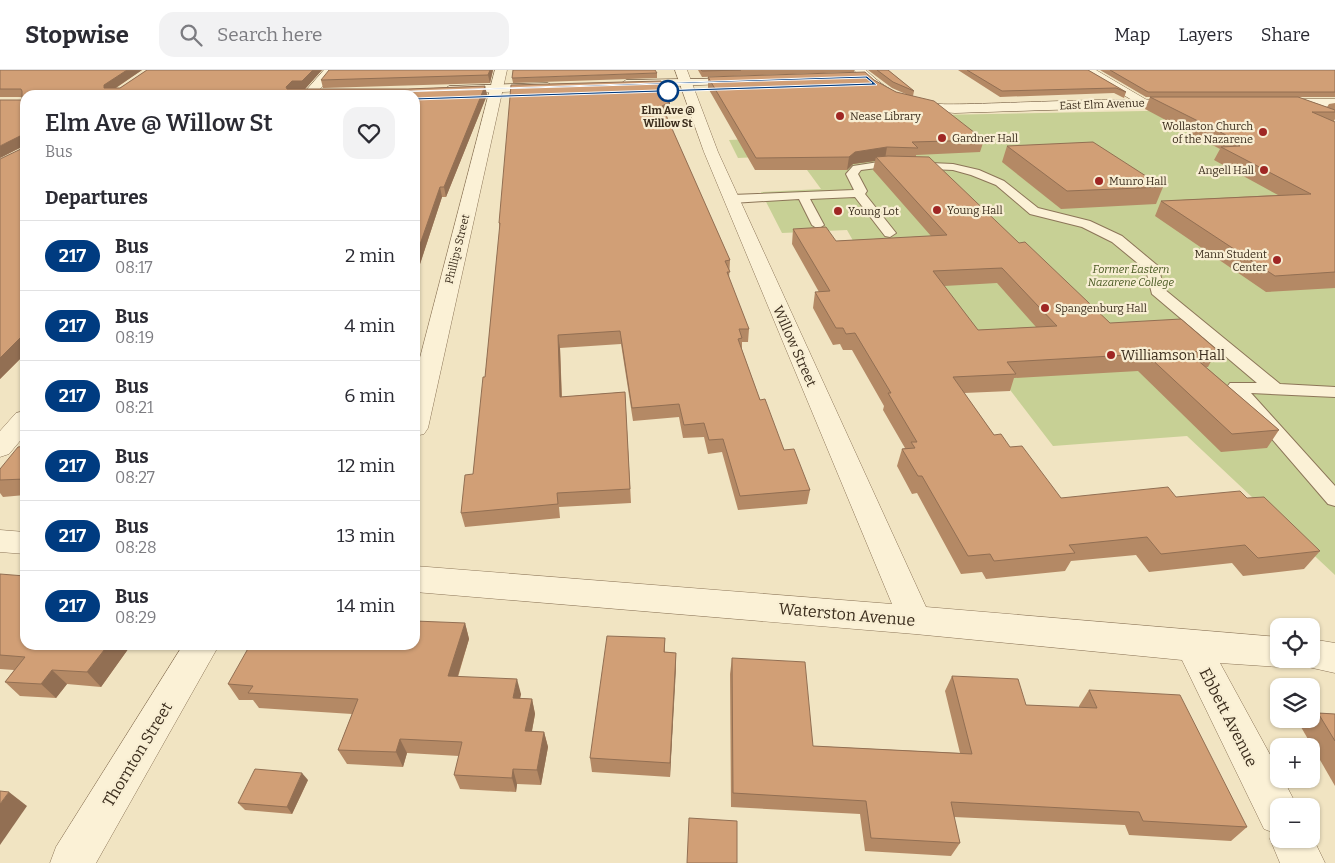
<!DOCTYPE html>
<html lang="en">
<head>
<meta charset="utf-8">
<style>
	body { margin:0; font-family:Bitter,serif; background:#f2f2f3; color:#2b2b33; height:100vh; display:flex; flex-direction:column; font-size:19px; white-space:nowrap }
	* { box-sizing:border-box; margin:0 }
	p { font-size:16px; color:#7c7c81 }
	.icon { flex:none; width:28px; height:28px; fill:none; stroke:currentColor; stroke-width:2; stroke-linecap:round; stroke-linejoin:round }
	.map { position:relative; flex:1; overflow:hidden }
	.panel { position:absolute; left:20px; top:20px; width:400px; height:560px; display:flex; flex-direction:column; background:#fff; border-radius:15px; box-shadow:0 1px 4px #0004 }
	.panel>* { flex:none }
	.badge { padding:0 10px; border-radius:16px; font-size:18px; line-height:32px }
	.controls { position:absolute; left:1270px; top:548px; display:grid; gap:10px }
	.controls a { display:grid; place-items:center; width:50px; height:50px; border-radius:10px; background:#fff; box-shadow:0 1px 4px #0004; font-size:25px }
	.map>.badge { position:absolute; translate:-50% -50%; box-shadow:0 0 0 2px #fff }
	h2 { padding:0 25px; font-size:19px; line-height:45px }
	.round { display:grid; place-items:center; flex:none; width:52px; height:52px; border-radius:15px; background:#f2f2f3 }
	.head { display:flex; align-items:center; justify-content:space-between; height:85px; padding:0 25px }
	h1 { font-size:24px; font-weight:600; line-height:38px }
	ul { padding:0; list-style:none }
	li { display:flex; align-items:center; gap:15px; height:70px; padding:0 25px; border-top:1px solid #e1e1e2 }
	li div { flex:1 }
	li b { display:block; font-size:19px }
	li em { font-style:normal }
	li .badge { min-width:55px; font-weight:700; text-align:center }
	header { display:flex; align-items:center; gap:30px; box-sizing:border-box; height:70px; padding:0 25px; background:#fff; border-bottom:1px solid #e1e1e2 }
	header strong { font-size:24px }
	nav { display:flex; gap:28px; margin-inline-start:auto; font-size:18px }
	.search { width:350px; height:45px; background:#f2f2f3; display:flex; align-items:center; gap:12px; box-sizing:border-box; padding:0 18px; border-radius:15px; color:#7c7c81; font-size:19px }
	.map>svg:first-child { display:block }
	.green { fill:#c7d095 }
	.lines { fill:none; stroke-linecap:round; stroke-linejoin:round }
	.lane-casing { stroke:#8c7558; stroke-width:2 }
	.street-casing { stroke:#8c7558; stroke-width:1 }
	.secondary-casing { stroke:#6e563b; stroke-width:1 }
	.lane { fill:#fbf1d6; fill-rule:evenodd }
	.street { fill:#fbf1d6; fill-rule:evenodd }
	.secondary { fill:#fbf1d6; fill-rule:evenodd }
	.wall { fill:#b48965; fill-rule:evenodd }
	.shaded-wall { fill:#926f53 }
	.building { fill:#d19f76; stroke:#926f53; fill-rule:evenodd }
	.line { fill:#003b80; stroke:#fff }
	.stop-dot { fill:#fff; stroke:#003b80; stroke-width:2.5 }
	.poi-dot { fill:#9f2724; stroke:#f8eed3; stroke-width:2 }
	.labels { text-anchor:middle; stroke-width:4.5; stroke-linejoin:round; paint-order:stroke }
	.far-street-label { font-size:11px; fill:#3b2d1d; stroke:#f8eed3 }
	.far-stop-label { font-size:11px; font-weight:bold; fill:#3b2d1d; stroke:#f8eed3 }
	.far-poi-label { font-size:11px; fill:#3b2d1d; stroke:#f8eed3; text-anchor:start }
	.far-park-label { font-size:11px; font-style:italic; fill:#495922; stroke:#f8eed3 }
	.street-label { font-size:14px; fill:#3b2d1d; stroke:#f8eed3 }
	.poi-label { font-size:14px; fill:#3b2d1d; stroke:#f8eed3; text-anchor:start }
	.near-street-label { font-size:16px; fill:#3b2d1d; stroke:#f8eed3 }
</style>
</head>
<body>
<header>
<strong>Stopwise</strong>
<div class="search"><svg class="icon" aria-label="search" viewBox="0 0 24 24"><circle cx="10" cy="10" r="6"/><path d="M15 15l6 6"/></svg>Search here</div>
<nav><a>Map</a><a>Layers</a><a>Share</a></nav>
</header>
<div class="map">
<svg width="1335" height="793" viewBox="0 0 1335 793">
	<rect width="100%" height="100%" fill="#f1e4c2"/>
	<!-- green -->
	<polygon class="green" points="1297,38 1335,52 1335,505 1187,366 1053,376 899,175 856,176 847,160 782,163 761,122 821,119 796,85 738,88 729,70 818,66 936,45"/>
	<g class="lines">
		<!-- lane casing -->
		<g class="lane-casing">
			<polygon id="lane" points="885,91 953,94 979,100 1004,111 1038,138 1090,151 1122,166 1158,196 1164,219 1280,314 1335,317 1335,327 1251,323 1335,416 1335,436 1328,434 1227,317 1230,313 1257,313 1152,224 1146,200 1112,172 1082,157 1030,144 996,115 971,105 953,100 885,97 861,100 858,104 867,121 865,124 896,163 890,167 885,166 855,127 810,129 824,155 818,159 812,155 799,129 732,133 726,129 732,125 854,120 846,104 853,96"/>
		</g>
		<!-- street casing -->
		<g class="street-casing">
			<g id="street">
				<polygon points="324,0 336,0 315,25 302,25"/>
				<polygon points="495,0 507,0 428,358 424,364 415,366 415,307"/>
				<polygon points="675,0 687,0 718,82 926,537 1279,567 1279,589 1293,589 1291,593 1279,597 1220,593 1279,701 1279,709 1283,709 1297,736 1279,736 1279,769 1311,769 1311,764 1325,793 1280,793 1270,769 1272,762 1264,759 1182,590 915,564 415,522 415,496 892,534 704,82"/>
				<polygon points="1082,0 1096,0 1152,33 1146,37 1142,36"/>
				<polygon points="25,341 25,365 9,384 0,387 0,361 16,343"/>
				<polygon points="0,460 25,462 25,484 0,482"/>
				<polygon points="1311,569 1335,573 1335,603 1299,595 1296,589 1311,589"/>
				<polygon points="183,575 219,575 96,793 50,793 56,777"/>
			</g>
		</g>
		<!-- secondary casing -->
		<g class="secondary-casing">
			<g id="secondary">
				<path d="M 854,0 L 866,0 C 888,22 909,31 940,34 C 972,36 1181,23 1190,34 L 1184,38 L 1146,37 L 955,43 C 916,40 880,33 854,0 Z"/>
				<polygon points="746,8 752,11 750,13 626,18 620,14 626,10"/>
				<polygon points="548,13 554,17 552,20 449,24 443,20 449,16"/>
				<polygon points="1279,29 1335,29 1335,37 1275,36 1273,33"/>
			</g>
		</g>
		<!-- lane -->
		<use href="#lane" class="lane"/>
		<!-- street -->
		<use href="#street" class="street"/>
		<!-- secondary -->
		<use href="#secondary" class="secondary"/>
	</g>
	<!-- wall -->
	<g class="wall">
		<polygon points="0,0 142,0 116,18 120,18 147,0 322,0 305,19 408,19 485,16 487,25 446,127 442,127 420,194 415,194 415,25 25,25 25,284 0,309 20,78 0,88 22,30 22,27 0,27"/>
		<polygon points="493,0 490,13 323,18 321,10"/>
		<polygon points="698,0 854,0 854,2 702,7"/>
		<path d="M 868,0 L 888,0 L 914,21 L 913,26 L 984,70 L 980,82 L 916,85 L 916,87 L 1019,173 L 1110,253 L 1217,280 L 1208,297 L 1206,297 L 1279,360 L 1267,378 L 1221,382 L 1138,301 L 1014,308 L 1010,321 L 964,323 L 994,365 L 1010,377 L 1061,428 L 1176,427 L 1247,428 L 1320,481 L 1304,499 L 1243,506 L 1232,493 L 1149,502 L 1136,485 L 1071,491 L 1065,501 L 986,509 L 982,502 L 961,504 L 917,423 L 912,424 L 897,396 L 902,379 L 905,378 L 883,340 L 884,336 L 852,280 L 843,280 L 840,274 L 833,275 L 813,238 L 815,222 L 819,222 L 792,174 L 793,159 L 836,171 L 931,166 L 873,100 L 875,91 L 853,94 L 847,100 L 755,100 L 708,18 L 708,7 L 874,10 L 896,22 L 908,25 L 892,18 ZM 997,213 L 1036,257 L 978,260 L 944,216 Z"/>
		<polygon points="958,0 1088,0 1126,22 1124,28 1114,23 1000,27"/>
		<polygon points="1100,0 1335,0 1335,27 1298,27 1327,37 1329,34 1335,33 1335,49 1334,51 1335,52 1335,218 1266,222 1155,146 1161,131 1278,125 1214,90 1220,79 1145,39 1150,27 1146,27"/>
		<polygon points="657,3 657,8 513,13 512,8"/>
		<polygon points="670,32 670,41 665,44 730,190 729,209 749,259 748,272 742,272 742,280 760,330 784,380 810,420 807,434 738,440 722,382 708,384 704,367 683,368 679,347 633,351 621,274 560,278 562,327 625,322 631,433 559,437 560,448 465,457 461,443 473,404 485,307 500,160 499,153"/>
		<polygon points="1007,76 1163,117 1156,134 1061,139 1002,92"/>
		<polygon points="25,376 25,425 3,427 0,423 0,399"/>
		<polygon points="0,504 131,575 101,617 67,614 56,628 20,626 5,612 14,600 0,599"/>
		<polygon points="465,553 469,569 458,607 521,624 520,628 532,629 535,644 532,661 544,662 548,677 541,715 517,714 516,722 460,719 454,705 459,686 407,683 403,697 347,694 338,680 352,644 259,638 253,630 239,630 228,614 415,575"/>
		<polygon points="665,568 665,582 676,583 670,707 592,702 590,688"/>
		<polygon points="732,588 813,676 960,683 945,621 952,606 1026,635 1079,638 1079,636 1089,620 1247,757 1231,771 1129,765 1125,755 954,747 960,773 951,786 865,781 860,744 731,737 730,604"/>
		<polygon points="1318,643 1335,644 1335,716 1301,657"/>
		<polygon points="308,710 292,744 245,740 238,733"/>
	</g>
	<!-- shaded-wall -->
	<g class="shaded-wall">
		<polygon points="127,0 142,0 108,23 104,18 104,15"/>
		<polygon points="313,0 322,0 305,19 288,25 286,17 292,11"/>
		<polygon points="490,0 493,0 490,13 488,5"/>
		<polygon points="485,16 487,25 446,127 444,117"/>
		<polygon points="670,32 670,41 662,45 662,36"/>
		<polygon points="20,66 25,75 0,88 0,76"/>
		<polygon points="887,77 885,89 876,87 875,91 853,94 847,100 849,87 855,82"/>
		<polygon points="440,117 442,127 420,194 417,183"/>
		<polygon points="25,263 25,284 0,309 0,288"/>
		<polygon points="558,265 560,278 562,341 560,327"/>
		<polygon points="465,553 469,569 453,621 448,606"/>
		<polygon points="108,575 131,575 101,617 87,602"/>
		<polygon points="676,583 676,598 670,707 670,693"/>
		<polygon points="52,600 67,614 56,628 41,614"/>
		<polygon points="517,609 521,624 517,643 513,628"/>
		<polygon points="532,629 535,644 529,676 525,661"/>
		<polygon points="544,662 548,677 541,715 537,700"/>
		<polygon points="400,669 407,683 403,697 396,682"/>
		<polygon points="513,699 517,714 516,722 512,708"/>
		<polygon points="302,703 308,710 292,744 287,737"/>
		<polygon points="9,722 27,736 0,775 0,734"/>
	</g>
	<!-- building -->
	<g class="building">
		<polygon points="0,0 127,0 104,15 104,18 120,18 147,0 313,0 302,11 292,11 286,17 287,19 408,19 485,16 444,117 440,117 417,183 415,183 415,25 25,25 25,263 0,288 0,89 21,79 20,66 0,76 0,30 22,30 22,21 21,19 0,19"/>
		<polygon points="329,0 490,0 488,5 321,10"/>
		<polygon points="513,0 655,0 657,3 512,8"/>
		<polygon points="701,0 741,0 702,1"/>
		<polygon points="877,0 888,0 914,21 893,12"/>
		<polygon points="967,0 1088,0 1126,22 1116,18 1002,21"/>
		<polygon points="1110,0 1335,0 1335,22 1148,22"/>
		<polygon points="865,2 874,10 896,22 934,31 984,70 912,72 918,78 887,77 855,82 849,87 756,88 708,7"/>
		<polygon points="661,11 670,32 662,36 730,190 725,191 730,202 727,202 749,259 739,259 742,268 738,269 760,330 765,329 784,380 794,379 810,420 740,426 723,369 709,370 704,353 684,355 679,334 632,338 620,261 558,265 560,327 625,322 630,419 557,423 558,434 461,443 465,405 473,404 483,307 485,307 500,153 499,153 511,15"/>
		<polygon points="1150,27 1298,27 1335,40 1335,42 1312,42 1335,52 1335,202 1275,206 1161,131 1311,124 1221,77 1240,76 1236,74 1244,74"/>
		<polygon points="1093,72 1163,117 1067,121 1007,76"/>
		<path d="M 888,86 L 929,87 L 1019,173 L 1025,172 L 1110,253 L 1181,249 L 1217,280 L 1188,282 L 1279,360 L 1232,364 L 1146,284 L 1007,292 L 1016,304 L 953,307 L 994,365 L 1001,364 L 1010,377 L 1022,376 L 1061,428 L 1168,417 L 1176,427 L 1240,421 L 1247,428 L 1264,427 L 1320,481 L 1258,488 L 1245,475 L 1161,484 L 1147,467 L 1069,475 L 1075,483 L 994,491 L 990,484 L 968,486 L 922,406 L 918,406 L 902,379 L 915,378 L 911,372 L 917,372 L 888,323 L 891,323 L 855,263 L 846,264 L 843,258 L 836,258 L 815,222 L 830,221 L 793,159 L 826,157 L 836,171 L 947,165 L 876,87 ZM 1002,198 L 1057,256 L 978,260 L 933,201 Z"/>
		<polygon points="25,376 25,409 0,410 0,399 18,377"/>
		<polygon points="0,504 25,506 25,575 108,575 87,602 52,600 41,614 5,612 25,587 0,585"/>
		<polygon points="415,551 465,553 448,606 517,609 513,628 532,629 525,661 544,662 537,700 513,699 512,708 454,705 462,672 400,669 396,682 338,680 358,629 248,623 253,616 228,614 250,575 415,575"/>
		<polygon points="607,566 665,568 664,582 676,583 670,693 590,688"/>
		<polygon points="732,588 805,592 813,676 972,684 952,606 1018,609 1026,635 1097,638 1089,620 1180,625 1247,757 1143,751 1139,742 951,732 960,773 871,768 866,731 733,723"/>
		<polygon points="1318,643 1335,644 1335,671"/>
		<polygon points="255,699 302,703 287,737 238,733"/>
		<polygon points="0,721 9,722 0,734"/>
		<polygon points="689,748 737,751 737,793 687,793"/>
	</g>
	<!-- line -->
	<polygon class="line" points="867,6 877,15 415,30 413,28 872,13 866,8 293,25"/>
	<!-- markers -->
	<circle class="stop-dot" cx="668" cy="21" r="10"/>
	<g class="poi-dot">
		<circle cx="840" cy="46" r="5"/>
		<circle cx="1263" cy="62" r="5"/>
		<circle cx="942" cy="68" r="5"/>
		<circle cx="1264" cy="100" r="5"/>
		<circle cx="1099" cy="111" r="5"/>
		<circle cx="937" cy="140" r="5"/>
		<circle cx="838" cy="141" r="5"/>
		<circle cx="1277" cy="190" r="5"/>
		<circle cx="1045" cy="238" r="5"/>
		<circle cx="1111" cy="285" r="5"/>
	</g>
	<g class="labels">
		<!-- far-street labels -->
		<g class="far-street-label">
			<text transform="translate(1102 34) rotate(-2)" y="4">East Elm Avenue</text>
			<text transform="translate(457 179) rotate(-76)" y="4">Phillips Street</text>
		</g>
		<!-- far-stop labels -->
		<g class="far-stop-label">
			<text x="668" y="44">Elm Ave @<tspan x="668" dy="13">Willow St</tspan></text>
		</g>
		<!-- far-poi labels -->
		<g class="far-poi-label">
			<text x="850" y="50">Nease Library</text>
			<text x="1253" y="60" text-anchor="end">Wollaston Church<tspan x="1253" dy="13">of the Nazarene</tspan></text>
			<text x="952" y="72">Gardner Hall</text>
			<text x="1254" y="104" text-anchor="end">Angell Hall</text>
			<text x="1109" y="115">Munro Hall</text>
			<text x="947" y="144">Young Hall</text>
			<text x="848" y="145">Young Lot</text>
			<text x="1267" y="188" text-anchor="end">Mann Student<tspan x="1267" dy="13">Center</tspan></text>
			<text x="1055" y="242">Spangenburg Hall</text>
		</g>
		<!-- far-park labels -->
		<g class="far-park-label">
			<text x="1131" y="203">Former Eastern<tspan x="1131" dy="13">Nazarene College</tspan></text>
		</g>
		<!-- street labels -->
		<g class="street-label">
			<text transform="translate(795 276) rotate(66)" y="5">Willow Street</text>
		</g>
		<!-- poi labels -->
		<g class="poi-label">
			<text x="1121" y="290">Williamson Hall</text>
		</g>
		<!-- near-street labels -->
		<g class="near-street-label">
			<text transform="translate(847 544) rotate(5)" y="6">Waterston Avenue</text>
			<text transform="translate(1229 647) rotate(63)" y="6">Ebbett Avenue</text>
			<text transform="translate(137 684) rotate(-59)" y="6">Thornton Street</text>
		</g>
	</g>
</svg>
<div class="controls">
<a><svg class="icon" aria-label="locate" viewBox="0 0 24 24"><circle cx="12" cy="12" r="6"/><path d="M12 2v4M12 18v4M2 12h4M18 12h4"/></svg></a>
<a><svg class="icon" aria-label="layers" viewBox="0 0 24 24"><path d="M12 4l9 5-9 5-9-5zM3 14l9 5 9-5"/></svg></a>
<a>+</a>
<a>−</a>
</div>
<section class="panel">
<div class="head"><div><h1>Elm Ave @ Willow St</h1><p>Bus</p></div><a class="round"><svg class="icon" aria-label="heart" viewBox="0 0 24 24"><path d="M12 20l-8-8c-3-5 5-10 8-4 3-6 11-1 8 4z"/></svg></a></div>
<h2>Departures</h2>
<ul>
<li><span class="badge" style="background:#003b80;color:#fff">217</span><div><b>Bus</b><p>08:17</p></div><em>2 min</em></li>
<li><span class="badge" style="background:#003b80;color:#fff">217</span><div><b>Bus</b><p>08:19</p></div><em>4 min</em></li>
<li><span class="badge" style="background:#003b80;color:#fff">217</span><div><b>Bus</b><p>08:21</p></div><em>6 min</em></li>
<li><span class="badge" style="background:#003b80;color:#fff">217</span><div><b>Bus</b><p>08:27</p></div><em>12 min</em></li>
<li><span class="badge" style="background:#003b80;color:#fff">217</span><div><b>Bus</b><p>08:28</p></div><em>13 min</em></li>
<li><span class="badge" style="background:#003b80;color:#fff">217</span><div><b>Bus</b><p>08:29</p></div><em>14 min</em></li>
</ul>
</section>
</div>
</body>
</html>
